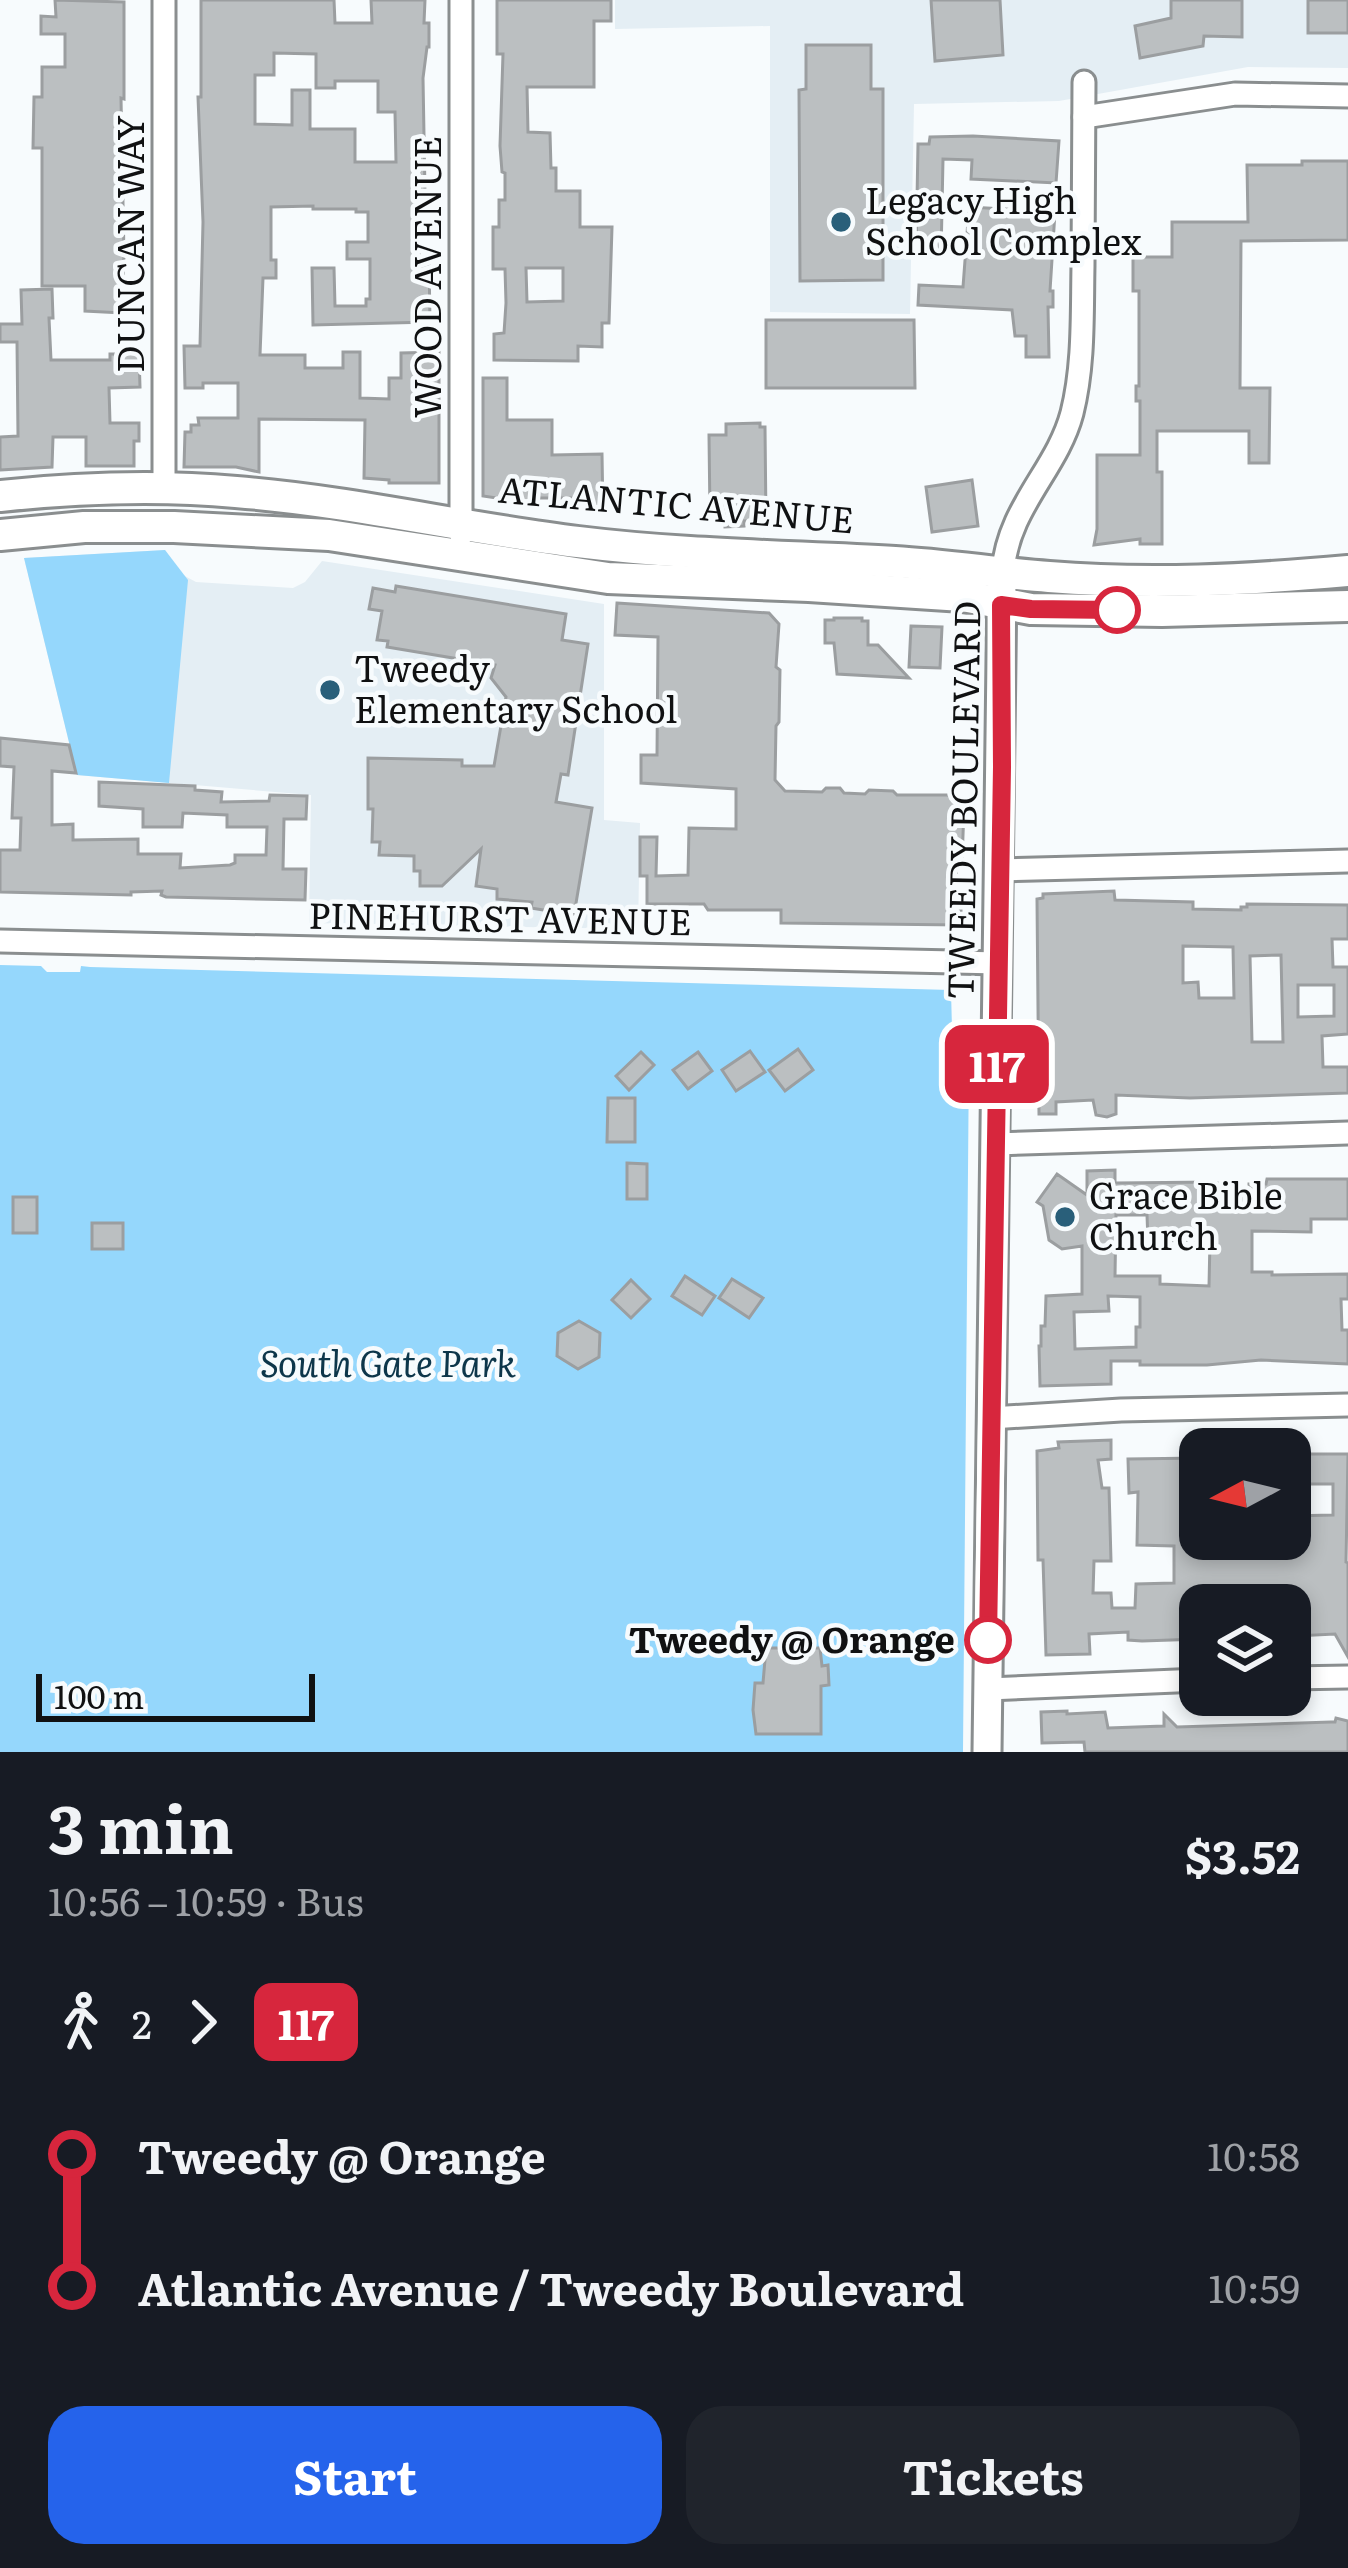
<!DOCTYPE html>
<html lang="en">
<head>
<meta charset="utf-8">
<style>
	body { margin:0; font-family:Literata,serif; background:#20242c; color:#f1f3f6; height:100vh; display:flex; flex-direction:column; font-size:45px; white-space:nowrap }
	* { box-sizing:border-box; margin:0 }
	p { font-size:39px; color:#9ea1a6 }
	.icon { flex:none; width:66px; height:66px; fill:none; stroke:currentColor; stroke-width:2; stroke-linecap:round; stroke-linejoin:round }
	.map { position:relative; height:1752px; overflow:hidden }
	.sheet { display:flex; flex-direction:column; background:#171b24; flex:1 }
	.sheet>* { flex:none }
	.badge { padding:0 24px; border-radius:18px; font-size:42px; line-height:78px }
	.needle { width:78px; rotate:263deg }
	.fabs { position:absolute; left:1179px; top:1428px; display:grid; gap:24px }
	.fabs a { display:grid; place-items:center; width:132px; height:132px; border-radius:24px; background:#171b24; box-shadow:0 6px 18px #0003; font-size:60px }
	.scale { position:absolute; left:36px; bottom:30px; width:279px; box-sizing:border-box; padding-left:12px; border:6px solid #101112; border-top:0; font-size:33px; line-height:42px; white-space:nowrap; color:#101112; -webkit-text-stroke:9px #f7fbfd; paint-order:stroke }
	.map>.badge { position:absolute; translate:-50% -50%; box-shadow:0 0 0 6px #fff }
	.legs { display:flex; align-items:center; gap:18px; height:132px; padding:0 48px; font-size:39px }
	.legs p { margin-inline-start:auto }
	.summary { display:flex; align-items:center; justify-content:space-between; height:204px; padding:0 48px }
	h1 { font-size:66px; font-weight:700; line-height:90px }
	.primary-button { display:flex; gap:24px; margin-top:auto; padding:24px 48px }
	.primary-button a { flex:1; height:138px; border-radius:36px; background:#2563eb; color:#fff; font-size:48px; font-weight:700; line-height:138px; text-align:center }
	.primary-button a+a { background:#20242c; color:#f1f3f6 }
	ul { padding:0 48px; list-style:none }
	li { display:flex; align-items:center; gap:42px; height:132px; font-size:45px }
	li i { display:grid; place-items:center; width:18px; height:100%; margin:0 15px; background:currentColor }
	li i::after { content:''; width:30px; height:30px; margin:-15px; border:9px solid; border-radius:50%; background:#171b24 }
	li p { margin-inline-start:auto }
	li:first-child i { background:linear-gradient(#0000 50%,currentColor 0) }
	li:last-child i { background:linear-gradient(currentColor 50%,#0000 0) }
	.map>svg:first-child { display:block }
	.built { fill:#e4eef4 }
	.green { fill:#95d7fc }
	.building { fill:#bbbfc1; stroke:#9b9ea0; stroke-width:3; fill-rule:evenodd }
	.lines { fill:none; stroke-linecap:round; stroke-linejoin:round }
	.minor-casing { stroke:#8a8e8f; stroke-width:27 }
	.secondary-casing { stroke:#8a8e8f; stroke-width:33 }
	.primary-casing { stroke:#8a8e8f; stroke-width:36 }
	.minor { stroke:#fff; stroke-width:21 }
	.secondary { stroke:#fff; stroke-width:27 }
	.primary { stroke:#fff; stroke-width:30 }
	.line-1-casing { stroke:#fff; stroke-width:27 }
	.line-1 { stroke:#d7263d; stroke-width:18 }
	.poi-dot { fill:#295f7a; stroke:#f7fbfd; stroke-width:4.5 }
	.stop-1-dot { fill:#fff; stroke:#d7263d; stroke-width:6 }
	.labels { text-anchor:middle; stroke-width:9; stroke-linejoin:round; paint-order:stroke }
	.poi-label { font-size:36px; fill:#101112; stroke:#f7fbfd; text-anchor:start }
	.street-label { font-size:36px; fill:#101112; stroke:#f7fbfd }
	.park-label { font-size:36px; font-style:italic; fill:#0d364a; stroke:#f7fbfd }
	.stop-label { font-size:36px; font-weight:bold; fill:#101112; stroke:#f7fbfd; text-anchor:end }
</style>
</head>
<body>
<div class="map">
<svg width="1348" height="1752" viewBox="0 0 1348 1752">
	<rect width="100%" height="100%" fill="#f7fbfd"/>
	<!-- built -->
	<g class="built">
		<polygon points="615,0 1348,0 1348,68 1248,67 1059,101 914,104 910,314 770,312 770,26 615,29"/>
		<polygon points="165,550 181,574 196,582 293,588 305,582 322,561 604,604 604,820 640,823 638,929 309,923 311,795 77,775 24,558"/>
	</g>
	<!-- green -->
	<g class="green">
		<polygon points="165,550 188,580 169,783 77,775 24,558"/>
		<polygon points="0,965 41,966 47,972 80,972 81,966 90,967 951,990 952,1029 969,1054 963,1752 0,1752"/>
	</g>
	<!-- building -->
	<g class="building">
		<polygon points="55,0 124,2 124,99 121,98 124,256 122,313 85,311 85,286 42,286 42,148 33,148 34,97 42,97 42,67 65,67 65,34 41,34 41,16 56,17"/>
		<path d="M 201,0 L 334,0 L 335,23 L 372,23 L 371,0 L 425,0 L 424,23 L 429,23 L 429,47 L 427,47 L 423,78 L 425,192 L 430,194 L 430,215 L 418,215 L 419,261 L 429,261 L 430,322 L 313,325 L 312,268 L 334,268 L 335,306 L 366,306 L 366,299 L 370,299 L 370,259 L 347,259 L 347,242 L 368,242 L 368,212 L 356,212 L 356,209 L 313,209 L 313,206 L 271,207 L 271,260 L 276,260 L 276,278 L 263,278 L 260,355 L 305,355 L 305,368 L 343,368 L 343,352 L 360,352 L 360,398 L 389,399 L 389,378 L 401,378 L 401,353 L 439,352 L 439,483 L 389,483 L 389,480 L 364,478 L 365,420 L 259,419 L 259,472 L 236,467 L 184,467 L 185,432 L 191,432 L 191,425 L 199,425 L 198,418 L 238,418 L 238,383 L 203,383 L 203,388 L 185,388 L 184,346 L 200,346 L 203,222 L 198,97 L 201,97 ZM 274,53 L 316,54 L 316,88 L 335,88 L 335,81 L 378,81 L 378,112 L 395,112 L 396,162 L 355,162 L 355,129 L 310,129 L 310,90 L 292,90 L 292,125 L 255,124 L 255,75 L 274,75 Z"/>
		<path d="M 497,0 L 611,0 L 611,21 L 594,21 L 594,87 L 527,87 L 528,132 L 550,133 L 551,168 L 556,168 L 556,191 L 580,191 L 580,227 L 612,227 L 609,323 L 602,323 L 602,347 L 578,346 L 578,361 L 494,360 L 494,334 L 504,333 L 506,303 L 505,269 L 493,269 L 493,227 L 499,227 L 499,200 L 505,200 L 505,173 L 502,172 L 500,146 L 503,54 L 497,54 ZM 526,268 L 563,268 L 563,301 L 527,302 Z"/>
		<polygon points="931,0 1000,0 1003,55 935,61"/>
		<polygon points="1171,0 1242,0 1242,37 1204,36 1203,46 1140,58 1135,26 1171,18"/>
		<rect x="1308" y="0" width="40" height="33"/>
		<polygon points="806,45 871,45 871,89 883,89 883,280 800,281 799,90 806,89"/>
		<polygon points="973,136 1059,141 1056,183 971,179 972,160 943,159 941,257 916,256 918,144 929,144 930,137"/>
		<polygon points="1302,161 1348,161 1348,240 1241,241 1240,388 1270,388 1269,463 1249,463 1249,431 1157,431 1157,472 1162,472 1162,544 1140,544 1140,539 1094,545 1097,529 1097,455 1140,455 1140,401 1136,401 1136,386 1139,386 1139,291 1133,291 1133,257 1172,257 1172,222 1248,222 1247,165 1302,165"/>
		<polygon points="969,207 1055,212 1050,291 1053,291 1053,307 1048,307 1049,357 1026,357 1026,336 1015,336 1012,310 918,305 919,285 963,287"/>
		<polygon points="52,289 53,318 49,318 51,360 110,360 110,354 139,354 140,387 109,388 110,423 139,423 139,441 134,441 134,466 86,466 86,437 53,437 52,467 0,470 0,437 18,436 17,342 0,342 0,324 22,324 21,290"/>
		<polygon points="766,320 914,320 915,388 766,388"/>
		<polygon points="483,378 507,378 507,420 552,420 552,455 602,454 603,514 579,510 579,498 531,498 531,503 483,496"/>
		<polygon points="760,423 760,427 765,427 766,521 744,521 744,526 725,527 725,522 713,522 713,516 710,516 709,435 726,435 726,424"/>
		<polygon points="972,480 978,526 932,532 926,487"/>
		<polygon points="396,586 566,614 562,640 588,644 568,775 561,774 556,802 592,808 574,915 531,908 532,902 497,899 497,889 476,886 481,849 442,886 420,886 420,871 414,871 414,856 379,855 380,842 372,842 373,809 368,809 368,758 462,760 462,766 494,766 506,697 491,678 495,665 387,647 388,641 377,640 382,611 369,609 373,588 395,592"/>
		<polygon points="617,603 769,613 779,624 776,667 780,670 779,722 776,726 775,780 785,791 822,792 826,788 840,788 844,793 865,794 869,790 893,791 897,795 952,795 964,808 962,862 956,862 956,905 961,905 961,925 781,923 781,910 708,910 704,904 647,904 647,876 640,876 640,837 657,837 656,876 688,875 689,828 736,829 736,789 641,783 641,755 657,755 658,637 615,635"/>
		<polygon points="834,618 862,618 862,621 868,621 868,645 878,645 909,678 837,674 834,643 825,643 825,620 834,620"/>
		<polygon points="911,626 942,627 940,668 909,667"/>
		<polygon points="0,738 69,745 76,773 52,771 52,825 73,824 73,840 138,839 138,854 181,854 180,868 230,865 235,863 235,855 266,855 267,827 227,827 227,815 183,813 182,827 143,827 143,809 99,806 99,782 195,786 195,790 222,792 221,802 269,801 270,795 307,796 306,819 284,819 283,869 306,869 305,900 166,897 161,895 162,891 131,892 131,895 0,892 0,850 20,850 21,818 12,818 14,767 0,766"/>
		<path d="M 1114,891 L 1115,900 L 1193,902 L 1193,909 L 1241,910 L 1241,907 L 1247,907 L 1247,904 L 1348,905 L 1348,939 L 1332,939 L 1333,967 L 1348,967 L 1348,1034 L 1322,1036 L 1323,1067 L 1348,1067 L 1348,1093 L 1190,1098 L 1116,1095 L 1116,1114 L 1107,1117 L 1096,1115 L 1093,1100 L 1056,1102 L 1056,1114 L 1039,1114 L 1037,899 L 1043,898 L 1043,894 ZM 1183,946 L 1233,947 L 1234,998 L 1199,998 L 1198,982 L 1183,983 ZM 1281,955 L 1283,1042 L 1252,1042 L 1250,956 ZM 1298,985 L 1334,985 L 1334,1016 L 1298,1017 Z"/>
		<polygon points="798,1049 813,1070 785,1091 769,1070"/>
		<polygon points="750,1051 765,1072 736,1091 722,1070"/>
		<polygon points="641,1052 654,1065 629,1090 616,1076"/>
		<polygon points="698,1052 712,1071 688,1089 673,1070"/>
		<polygon points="608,1098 635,1098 635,1142 607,1142"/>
		<polygon points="627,1163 647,1164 647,1199 627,1199"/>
		<path d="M 1115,1170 L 1115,1183 L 1214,1182 L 1249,1192 L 1249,1184 L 1266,1184 L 1267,1179 L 1348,1179 L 1348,1219 L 1311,1219 L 1311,1232 L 1252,1231 L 1252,1272 L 1272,1272 L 1272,1275 L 1348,1274 L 1348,1299 L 1341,1299 L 1342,1330 L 1348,1330 L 1348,1364 L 1261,1360 L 1207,1365 L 1140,1365 L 1140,1361 L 1111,1361 L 1111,1384 L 1040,1386 L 1039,1346 L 1041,1346 L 1041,1326 L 1045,1326 L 1046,1296 L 1082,1294 L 1082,1246 L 1062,1249 L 1049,1240 L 1043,1206 L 1037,1202 L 1057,1174 L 1087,1195 L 1087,1171 ZM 1116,1215 L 1147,1215 L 1148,1241 L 1210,1240 L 1209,1286 L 1160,1284 L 1160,1276 L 1115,1276 ZM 1108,1296 L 1140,1297 L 1140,1327 L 1136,1327 L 1136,1347 L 1075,1349 L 1074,1312 L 1109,1311 Z"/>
		<rect x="13" y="1197" width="24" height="36"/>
		<rect x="92" y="1223" width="31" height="26"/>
		<polygon points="685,1276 715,1296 702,1315 672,1296"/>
		<polygon points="732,1279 763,1298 749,1318 719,1298"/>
		<polygon points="631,1280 650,1299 631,1318 612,1300"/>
		<polygon points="579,1321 600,1333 599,1357 578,1369 557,1356 558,1333"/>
		<polygon points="1111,1440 1111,1459 1098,1460 1102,1488 1109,1488 1111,1561 1094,1561 1093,1593 1111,1593 1112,1608 1135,1608 1136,1584 1174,1583 1174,1546 1137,1545 1138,1492 1129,1493 1128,1459 1200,1458 1200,1539 1228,1539 1228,1546 1290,1545 1290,1516 1333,1515 1333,1484 1297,1484 1298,1454 1348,1454 1346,1562 1348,1563 1348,1657 1335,1634 1296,1636 1296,1605 1200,1605 1200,1639 1142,1641 1128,1640 1128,1632 1089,1634 1090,1654 1046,1655 1043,1560 1038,1560 1037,1451 1059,1448 1058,1442"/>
		<polygon points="766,1648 820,1648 822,1666 828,1665 829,1685 821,1686 821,1734 756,1734 753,1710 755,1683 763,1683"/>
		<polygon points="1067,1711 1067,1714 1105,1712 1108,1728 1164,1726 1164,1714 1177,1727 1331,1722 1335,1722 1336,1718 1348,1721 1348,1752 1085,1752 1084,1742 1042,1743 1041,1712"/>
	</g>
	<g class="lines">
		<!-- minor casing -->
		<g class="minor-casing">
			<g id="minor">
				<polyline points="1084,117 1235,94 1348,96"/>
				<polyline points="164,488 164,0"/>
				<polyline points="461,536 461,0"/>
				<path d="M 1003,571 C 1008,507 1057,470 1072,413 C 1084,365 1082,315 1083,266 C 1083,205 1084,143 1084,82"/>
				<polyline points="999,870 1348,861"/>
				<polyline points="0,941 999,963"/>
				<polyline points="995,1144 1348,1133"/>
				<polyline points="991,1418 1121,1410 1348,1405"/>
				<polyline points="1290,1678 1348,1677"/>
				<polyline points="988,1689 1200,1680"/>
			</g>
		</g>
		<!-- secondary casing -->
		<g class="secondary-casing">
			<polyline id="secondary" points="987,1752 1002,581"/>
		</g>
		<!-- primary casing -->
		<g class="primary-casing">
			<g id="primary">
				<path d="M 0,496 C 77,488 158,485 236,492 C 351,501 463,528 578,542 C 683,555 789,556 895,562 C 946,565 997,573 1049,577 C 1149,585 1248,580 1348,571"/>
				<polyline points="0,535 84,527 174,527 329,535 608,578 809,586 963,596 1031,609 1162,611 1348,606"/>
			</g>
		</g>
		<!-- minor -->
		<use href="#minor" class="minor"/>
		<!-- secondary -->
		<use href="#secondary" class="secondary"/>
		<!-- primary -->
		<use href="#primary" class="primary"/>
	</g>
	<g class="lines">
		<!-- line-1 casing -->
		<g class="line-1-casing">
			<polyline id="line-1" points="988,1640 1002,767 1001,605 1031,609 1117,610"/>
		</g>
		<!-- line-1 -->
		<use href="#line-1" class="line-1"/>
	</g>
	<!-- markers -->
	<g class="poi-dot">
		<circle cx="841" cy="222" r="12"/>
		<circle cx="330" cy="690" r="12"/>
		<circle cx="1065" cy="1217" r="12"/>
	</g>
	<g class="stop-1-dot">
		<circle cx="1117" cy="610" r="21"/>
		<circle cx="988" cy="1640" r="21"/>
	</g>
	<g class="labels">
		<!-- poi labels -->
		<g class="poi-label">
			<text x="865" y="214">Legacy High<tspan x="865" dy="41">School Complex</tspan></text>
			<text x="354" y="682">Tweedy<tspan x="354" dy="41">Elementary School</tspan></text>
			<text x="1089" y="1209">Grace Bible<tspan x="1089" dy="41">Church</tspan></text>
		</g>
		<!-- street labels -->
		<g class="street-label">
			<text transform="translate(131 244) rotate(-90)" y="13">DUNCAN WAY</text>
			<text transform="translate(428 277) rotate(-90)" y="13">WOOD AVENUE</text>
			<text transform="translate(676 505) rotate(5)" y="13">ATLANTIC AVENUE</text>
			<text transform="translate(964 800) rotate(-89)" y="13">TWEEDY BOULEVARD</text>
			<text transform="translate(500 919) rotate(1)" y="13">PINEHURST AVENUE</text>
		</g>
		<!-- park labels -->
		<g class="park-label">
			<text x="388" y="1377">South Gate Park</text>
		</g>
		<!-- stop labels -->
		<g class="stop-label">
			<text x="955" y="1653">Tweedy @ Orange</text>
		</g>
	</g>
</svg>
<div class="fabs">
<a><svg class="needle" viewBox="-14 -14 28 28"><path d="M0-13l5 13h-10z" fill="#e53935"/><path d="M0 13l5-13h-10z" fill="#9ea1a6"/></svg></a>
<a><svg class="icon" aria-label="layers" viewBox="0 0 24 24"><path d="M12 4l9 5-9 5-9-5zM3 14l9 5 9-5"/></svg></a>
</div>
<div class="scale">100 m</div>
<b class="badge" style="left:997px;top:1064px;background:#d7263d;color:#fff">117</b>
</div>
<section class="sheet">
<div class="summary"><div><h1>3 min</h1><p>10:56 – 10:59 · Bus</p></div><b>$3.52</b></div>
<div class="legs"><svg class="icon" aria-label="walk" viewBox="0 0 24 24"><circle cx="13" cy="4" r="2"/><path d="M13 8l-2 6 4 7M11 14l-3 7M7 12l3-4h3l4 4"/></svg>2<svg class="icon" aria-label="forward" viewBox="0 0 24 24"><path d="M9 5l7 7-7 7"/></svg><b class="badge" style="background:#d7263d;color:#fff">117</b></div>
<ul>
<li><i style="color:#d7263d"></i><b>Tweedy @ Orange</b><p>10:58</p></li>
<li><i style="color:#d7263d"></i><b>Atlantic Avenue / Tweedy Boulevard</b><p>10:59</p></li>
</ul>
<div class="primary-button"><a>Start</a><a>Tickets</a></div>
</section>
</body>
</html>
